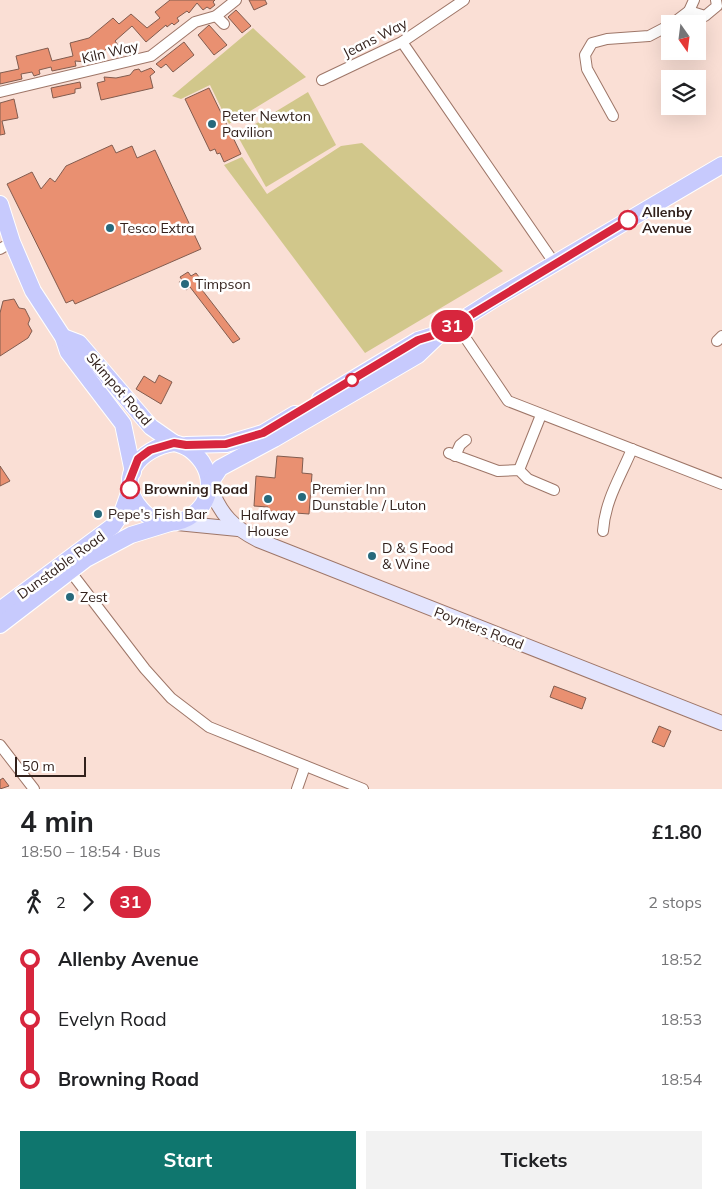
<!DOCTYPE html>
<html lang="en">
<head>
<meta charset="utf-8">
<style>
	body { margin:0; font-family:Mulish,sans-serif; background:#f2f2f2; color:#202124; height:100vh; display:flex; flex-direction:column; font-size:19px; white-space:nowrap }
	* { box-sizing:border-box; margin:0 }
	p { font-size:16px; color:#757577 }
	.icon { flex:none; width:28px; height:28px; fill:none; stroke:currentColor; stroke-width:2; stroke-linecap:round; stroke-linejoin:round }
	.map { position:relative; height:789px; overflow:hidden }
	.drawer { display:flex; flex-direction:column; background:#fff; flex:1 }
	.drawer>* { flex:none }
	.badge { padding:0 10px; border-radius:16px; font-size:18px; line-height:32px }
	.needle { width:32px; rotate:166deg }
	.tools { position:absolute; left:661px; top:15px; display:grid; gap:10px }
	.tools a { display:grid; place-items:center; width:45px; height:45px; border-radius:0px; background:#fff; box-shadow:0 5px 20px #0002; font-size:25px }
	.scale { position:absolute; left:15px; bottom:12px; width:71px; box-sizing:border-box; padding-left:5px; border:2px solid #32211c; border-top:0; font-size:14px; line-height:18px; white-space:nowrap; color:#32211c; -webkit-text-stroke:4px #fff; paint-order:stroke }
	.map>.badge { position:absolute; translate:-50% -50%; box-shadow:0 0 0 2px #fff }
	.legs { display:flex; align-items:center; gap:8px; height:55px; padding:0 20px; font-size:16px }
	.legs p { margin-inline-start:auto }
	.headline { display:flex; align-items:center; justify-content:space-between; height:85px; padding:0 20px }
	h1 { font-size:28px; font-weight:700; line-height:38px }
	.action { display:flex; gap:10px; margin-top:auto; padding:10px 20px }
	.action a { flex:1; height:58px; border-radius:0px; background:#0f766e; color:#fff; font-size:20px; font-weight:700; line-height:58px; text-align:center }
	.action a+a { background:#f2f2f2; color:#202124 }
	ul { padding:0 20px; list-style:none }
	li { display:flex; align-items:center; gap:18px; height:60px; font-size:19px }
	li i { display:grid; place-items:center; width:8px; height:100%; margin:0 6px; background:currentColor }
	li i::after { content:''; width:12px; height:12px; margin:-6px; border:4px solid; border-radius:50%; background:#fff }
	li p { margin-inline-start:auto }
	li:first-child i { background:linear-gradient(#0000 50%,currentColor 0) }
	li:last-child i { background:linear-gradient(currentColor 50%,#0000 0) }
	.map>svg:first-child { display:block }
	.green { fill:#d1c78b }
	.building { fill:#e99071; stroke:#825c4f }
	.lines { fill:none; stroke-linecap:round; stroke-linejoin:round }
	.street-casing { stroke:#9e7668; stroke-width:12 }
	.secondary-casing { stroke:#9e7668; stroke-width:16 }
	.primary-casing { stroke:#fff; stroke-width:18 }
	.street { stroke:#fff; stroke-width:10 }
	.secondary { stroke:#e3e5fe; stroke-width:14 }
	.primary { stroke:#c7cafd; stroke-width:16 }
	.line-1-casing { stroke:#fff; stroke-width:11 }
	.line-1 { stroke:#d7263d; stroke-width:8 }
	.poi-dot { fill:#27697c; stroke:#fff; stroke-width:2 }
	.stop-1-dot { fill:#fff; stroke:#d7263d; stroke-width:2.5 }
	.labels { text-anchor:middle; stroke-width:5; stroke-linejoin:round; paint-order:stroke }
	.street-label { font-size:14px; fill:#32211c; stroke:#fff }
	.poi-label { font-size:14px; fill:#32211c; stroke:#fff; text-anchor:start }
	.stop-label { font-size:14px; font-weight:bold; fill:#32211c; stroke:#fff; text-anchor:start }
</style>
</head>
<body>
<div class="map">
<svg width="722" height="789" viewBox="0 0 722 789">
	<rect width="100%" height="100%" fill="#fadfd5"/>
	<!-- green -->
	<g class="green">
		<polygon points="253,28 306,77 229,124 210,85 181,99 172,96"/>
		<polygon points="308,92 336,145 266,187 237,135"/>
		<polygon points="362,143 503,271 365,353 224,165 242,157 267,194 341,146"/>
	</g>
	<!-- building -->
	<g class="building">
		<polygon points="170,0 215,0 213,2 215,5 210,9 207,7 203,10 197,3 189,13 187,11 177,18 179,21 174,25 172,23 167,27 166,25 146,42 132,26 115,41 118,45 113,49 110,46 98,56 86,59 87,62 75,61 76,66 52,71 51,67 39,70 40,74 34,76 32,72 21,74 22,79 0,84 0,73 19,69 16,56 48,48 52,61 73,56 70,43 89,38 113,18 119,24 131,14 147,28 160,18 155,12"/>
		<polygon points="249,0 265,0 267,4 254,10"/>
		<polygon points="236,10 251,26 242,33 228,17"/>
		<polygon points="209,25 227,45 214,55 198,35"/>
		<polygon points="184,42 194,55 173,72 166,64 161,68 156,64"/>
		<polygon points="151,68 155,72 150,76 153,88 101,100 97,83 105,81 104,77 116,78 130,75 134,70 139,69 141,72"/>
		<polygon points="80,82 81,88 75,89 75,93 53,98 51,88"/>
		<polygon points="209,88 241,154 224,162 220,153 217,154 215,149 210,151 185,99"/>
		<polygon points="14,99 18,118 2,121 5,134 0,135 0,103"/>
		<polygon points="112,145 116,153 132,146 137,158 155,150 201,249 75,304 73,300 66,303 7,184 32,172 41,189 50,178 55,182 66,166"/>
		<polygon points="188,272 191,276 196,273 203,282 199,286 240,339 233,343 190,287 186,290 179,282 182,280 180,277"/>
		<polygon points="14,299 19,308 25,309 30,319 28,324 32,331 28,338 0,356 0,313 3,301"/>
		<polygon points="159,375 172,382 161,404 136,389 144,376 155,383"/>
		<polygon points="277,456 303,458 302,473 312,474 309,514 268,511 268,507 254,506 256,476 275,478"/>
		<polygon points="0,466 10,481 0,486"/>
		<polygon points="554,686 586,698 582,709 550,697"/>
		<polygon points="659,726 671,731 664,747 652,742"/>
		<polygon points="3,778 9,786 0,789 0,780"/>
	</g>
	<g class="lines">
		<!-- street casing -->
		<g class="street-casing">
			<g id="street">
				<polyline points="689,11 705,16 717,6 716,0"/>
				<polyline points="216,16 224,24"/>
				<polyline points="672,24 689,11 694,0"/>
				<polyline points="402,42 555,264"/>
				<polyline points="322,80 402,42 464,0"/>
				<polyline points="0,92 151,56 195,22 216,16 236,0"/>
				<polyline points="613,116 587,69 585,55 592,43 607,39 649,36 670,25"/>
				<polyline points="0,249 12,242"/>
				<polyline points="456,324 508,401 722,484"/>
				<polyline points="717,341 722,336"/>
				<polyline points="449,453 498,471 519,470 528,479 554,490"/>
				<polyline points="455,456 460,445 466,440"/>
				<polyline points="519,470 541,415"/>
				<path d="M 603,531 C 605,500 621,476 632,449"/>
				<polyline points="70,571 145,669 171,698 209,727 363,789"/>
				<polyline points="0,745 34,789"/>
				<polyline points="297,789 305,766"/>
			</g>
		</g>
		<!-- secondary casing -->
		<g class="secondary-casing">
			<g id="secondary">
				<path d="M 211,489 C 221,515 233,527 258,540 L 722,723"/>
				<polyline points="177,523 238,529"/>
			</g>
		</g>
		<!-- primary casing -->
		<g class="primary-casing">
			<g id="primary">
				<polyline points="0,204 12,242 33,291 63,337 68,352 123,424 133,472"/>
				<polyline points="63,337 79,343 151,427 174,443"/>
				<polyline points="320,399 418,340 441,333"/>
				<path d="M 174,443 C 187,446 194,451 202,462 C 229,504 171,545 141,509 C 114,478 140,448 174,443 Z"/>
				<polyline points="186,445 226,444 263,433 295,414"/>
				<polyline points="210,483 220,468 274,439 418,355 441,333 496,298 722,165"/>
				<polyline points="0,610 113,526 122,513 130,490"/>
				<polyline points="0,625 86,559 131,535 170,523"/>
			</g>
		</g>
		<!-- street -->
		<use href="#street" class="street"/>
		<!-- secondary -->
		<use href="#secondary" class="secondary"/>
		<!-- primary -->
		<use href="#primary" class="primary"/>
	</g>
	<g class="lines">
		<!-- line-1 casing -->
		<g class="line-1-casing">
			<polyline id="line-1" points="130,489 129,482 138,459 150,450 174,443 186,445 226,444 263,433 418,340 441,333 628,220"/>
		</g>
		<!-- line-1 -->
		<use href="#line-1" class="line-1"/>
	</g>
	<!-- markers -->
	<g class="poi-dot">
		<circle cx="212" cy="124" r="5"/>
		<circle cx="110" cy="228" r="5"/>
		<circle cx="185" cy="284" r="5"/>
		<circle cx="302" cy="497" r="5"/>
		<circle cx="268" cy="499" r="5"/>
		<circle cx="98" cy="514" r="5"/>
		<circle cx="372" cy="556" r="5"/>
		<circle cx="70" cy="597" r="5"/>
	</g>
	<g class="stop-1-dot">
		<circle cx="628" cy="220" r="9"/>
		<circle cx="352" cy="380" r="6"/>
		<circle cx="130" cy="489" r="9"/>
	</g>
	<g class="labels">
		<!-- street labels -->
		<g class="street-label">
			<text transform="translate(375 38) rotate(-27)" y="5">Jeans Way</text>
			<text transform="translate(110 52) rotate(-13)" y="5">Kiln Way</text>
			<text transform="translate(119 389) rotate(49)" y="5">Skimpot Road</text>
			<text transform="translate(61 565) rotate(-36)" y="5">Dunstable Road</text>
			<text transform="translate(479 628) rotate(21)" y="5">Poynters Road</text>
		</g>
		<!-- poi labels -->
		<g class="poi-label">
			<text x="222" y="121">Peter Newton<tspan x="222" dy="16">Pavilion</tspan></text>
			<text x="120" y="233">Tesco Extra</text>
			<text x="195" y="289">Timpson</text>
			<text x="312" y="494">Premier Inn<tspan x="312" dy="16">Dunstable / Luton</tspan></text>
			<text x="108" y="519">Pepe's Fish Bar</text>
			<text x="268" y="520" text-anchor="middle">Halfway<tspan x="268" dy="16">House</tspan></text>
			<text x="382" y="553">D &amp; S Food<tspan x="382" dy="16">&amp; Wine</tspan></text>
			<text x="80" y="602">Zest</text>
		</g>
		<!-- stop labels -->
		<g class="stop-label">
			<text x="642" y="217">Allenby<tspan x="642" dy="16">Avenue</tspan></text>
			<text x="144" y="494">Browning Road</text>
		</g>
	</g>
</svg>
<div class="tools">
<a><svg class="needle" viewBox="-14 -14 28 28"><path d="M0-13l5 13h-10z" fill="#e53935"/><path d="M0 13l5-13h-10z" fill="#757577"/></svg></a>
<a><svg class="icon" aria-label="layers" viewBox="0 0 24 24"><path d="M12 4l9 5-9 5-9-5zM3 14l9 5 9-5"/></svg></a>
</div>
<div class="scale">50 m</div>
<b class="badge" style="left:452px;top:326px;background:#d7263d;color:#fff">31</b>
</div>
<section class="drawer">
<div class="headline"><div><h1>4 min</h1><p>18:50 – 18:54 · Bus</p></div><b>£1.80</b></div>
<div class="legs"><svg class="icon" aria-label="walk" viewBox="0 0 24 24"><circle cx="13" cy="4" r="2"/><path d="M13 8l-2 6 4 7M11 14l-3 7M7 12l3-4h3l4 4"/></svg>2<svg class="icon" aria-label="forward" viewBox="0 0 24 24"><path d="M9 5l7 7-7 7"/></svg><b class="badge" style="background:#d7263d;color:#fff">31</b><p>2 stops</p></div>
<ul>
<li><i style="color:#d7263d"></i><b>Allenby Avenue</b><p>18:52</p></li>
<li><i style="color:#d7263d"></i><span>Evelyn Road</span><p>18:53</p></li>
<li><i style="color:#d7263d"></i><b>Browning Road</b><p>18:54</p></li>
</ul>
<div class="action"><a>Start</a><a>Tickets</a></div>
</section>
</body>
</html>
